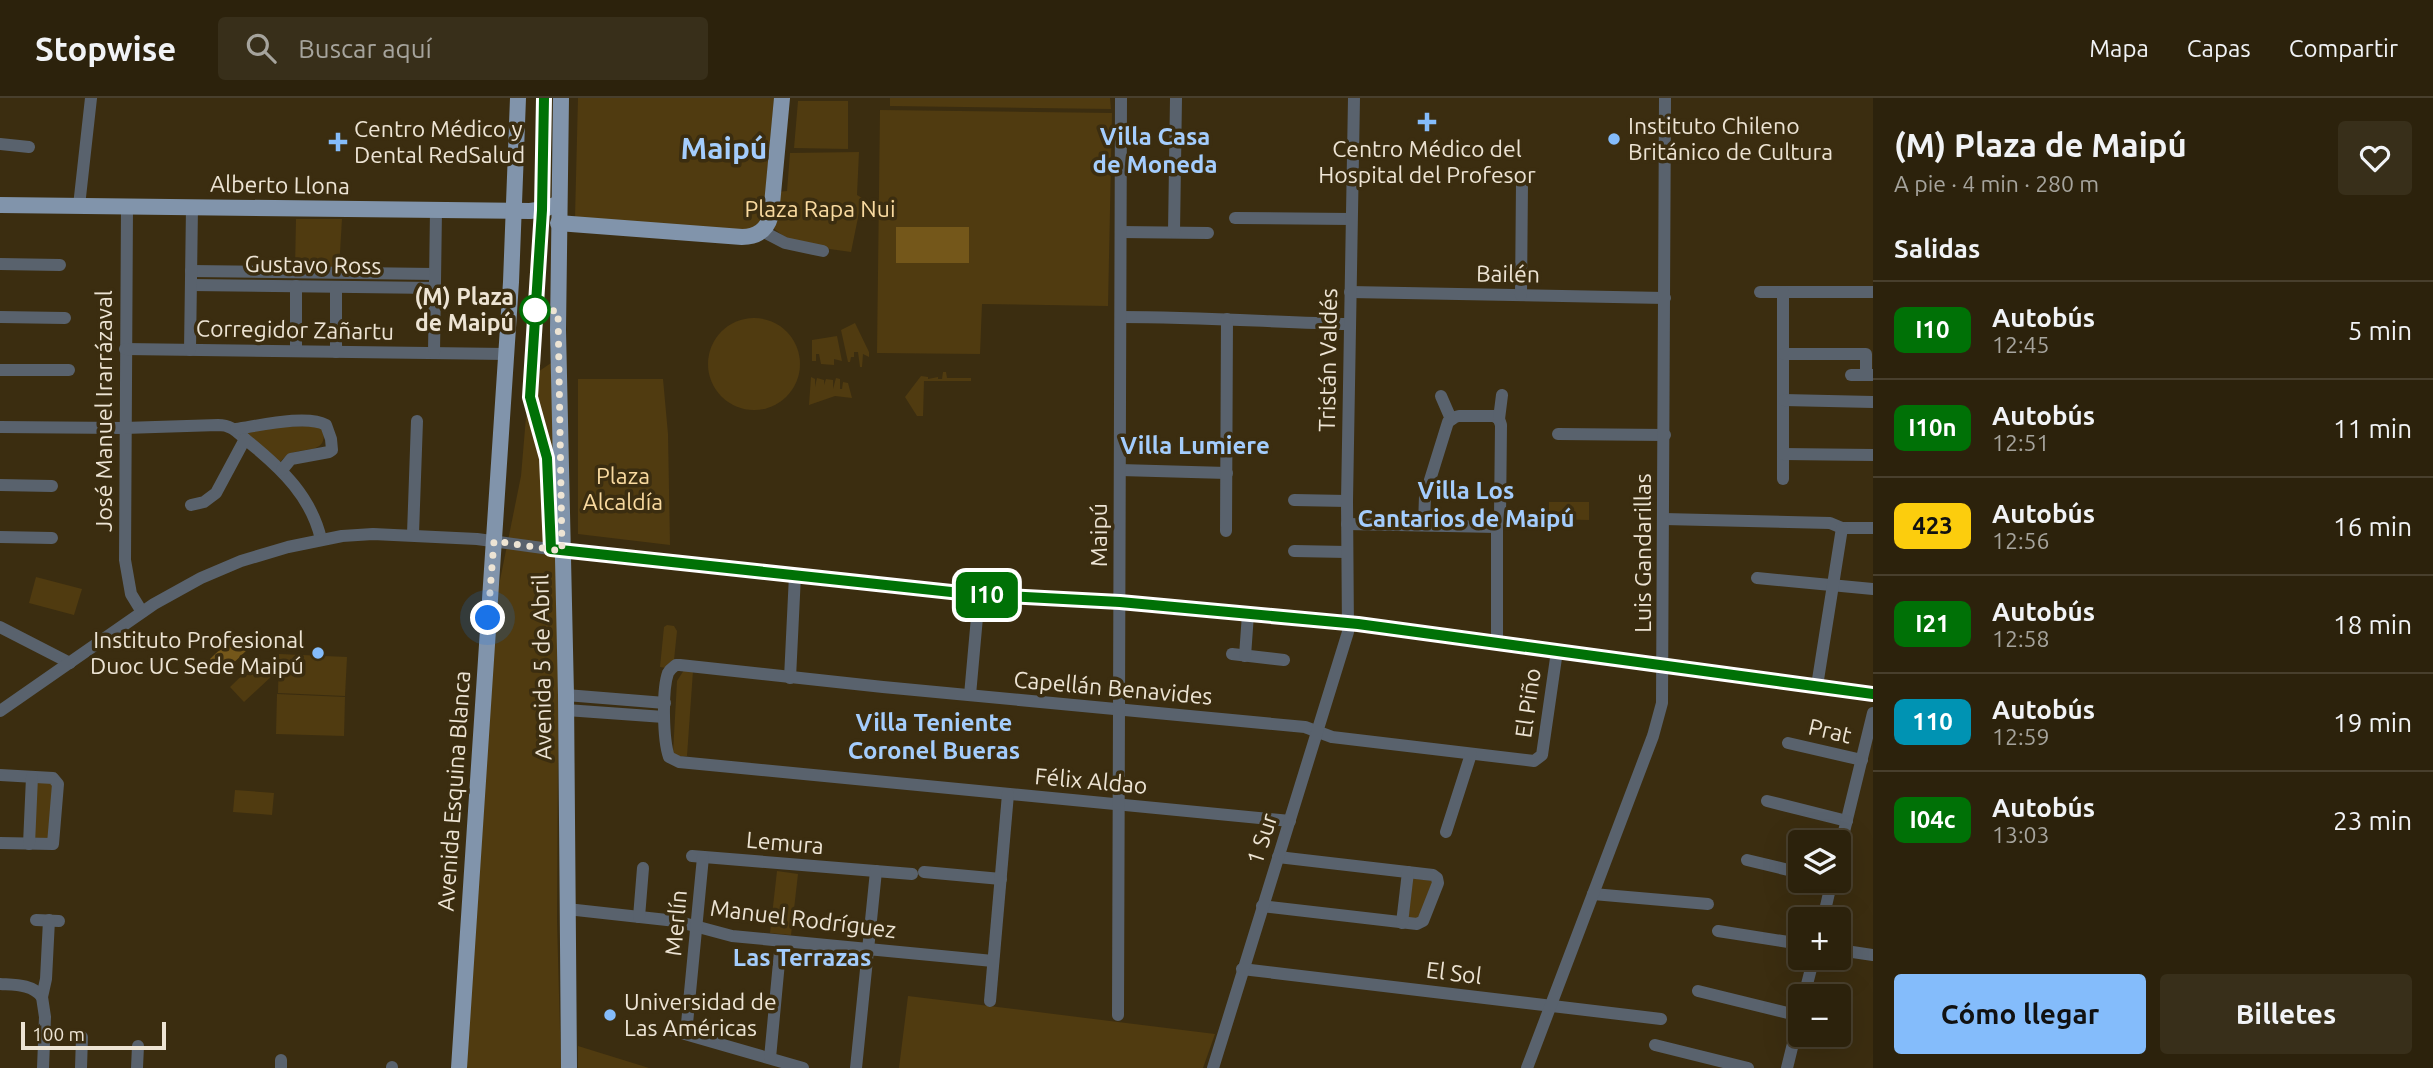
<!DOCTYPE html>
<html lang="es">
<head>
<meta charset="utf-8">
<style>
	body { margin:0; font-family:Ubuntu,sans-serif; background:#382f1a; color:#f1f3f6; height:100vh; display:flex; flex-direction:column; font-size:26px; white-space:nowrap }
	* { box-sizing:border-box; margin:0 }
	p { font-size:23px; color:#a6a49d }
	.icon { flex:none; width:38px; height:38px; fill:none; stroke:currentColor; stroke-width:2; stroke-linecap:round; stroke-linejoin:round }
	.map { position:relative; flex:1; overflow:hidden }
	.side { display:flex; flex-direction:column; background:#2c220c; width:560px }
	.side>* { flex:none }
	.badge { padding:0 14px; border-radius:10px; font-size:24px; line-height:46px }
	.tools { position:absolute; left:1788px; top:732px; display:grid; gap:14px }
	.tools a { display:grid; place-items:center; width:63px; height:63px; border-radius:7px; background:#2c220c; box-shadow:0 7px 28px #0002,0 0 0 2px #483f2d; font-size:35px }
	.scale { position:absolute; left:21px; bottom:18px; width:145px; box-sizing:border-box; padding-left:7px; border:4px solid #ede4d4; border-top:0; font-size:19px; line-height:24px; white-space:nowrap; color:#ede4d4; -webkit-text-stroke:5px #3b2d10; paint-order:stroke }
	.you { position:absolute; width:35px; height:35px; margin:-18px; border:5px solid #fff; border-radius:50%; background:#1a73e8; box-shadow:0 0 0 10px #1a73e833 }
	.map>.badge { position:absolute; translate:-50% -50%; box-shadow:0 0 0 4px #fff }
	h2 { padding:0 21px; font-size:26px; line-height:63px }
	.round { display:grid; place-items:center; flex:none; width:74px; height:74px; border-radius:7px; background:#382f1a }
	.summary { display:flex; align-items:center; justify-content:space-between; height:119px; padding:0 21px }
	h1 { font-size:33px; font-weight:700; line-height:52px }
	.primary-button { display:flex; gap:14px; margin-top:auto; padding:14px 21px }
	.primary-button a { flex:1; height:80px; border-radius:7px; background:#84bcfb; color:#111; font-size:28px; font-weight:700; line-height:80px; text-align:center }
	.primary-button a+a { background:#382f1a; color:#f1f3f6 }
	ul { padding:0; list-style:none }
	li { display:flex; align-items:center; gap:21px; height:98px; padding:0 21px; border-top:2px solid #483f2d }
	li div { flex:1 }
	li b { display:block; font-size:26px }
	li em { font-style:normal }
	li .badge { min-width:77px; font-weight:700; text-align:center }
	header { display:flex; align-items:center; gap:42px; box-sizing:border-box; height:98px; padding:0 35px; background:#2c220c; border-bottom:2px solid #483f2d }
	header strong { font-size:33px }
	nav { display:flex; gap:38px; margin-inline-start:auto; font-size:24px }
	.search { width:490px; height:63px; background:#382f1a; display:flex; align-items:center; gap:18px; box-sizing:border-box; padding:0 24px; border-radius:7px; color:#a6a49d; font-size:26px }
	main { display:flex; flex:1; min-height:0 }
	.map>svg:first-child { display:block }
	.green { fill:#503b10 }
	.water { fill:#74571a }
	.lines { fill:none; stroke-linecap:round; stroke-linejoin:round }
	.minor { stroke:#59626d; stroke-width:12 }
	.major { stroke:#8194ab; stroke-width:16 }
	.line-casing { stroke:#fff; stroke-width:16 }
	.line { stroke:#007106; stroke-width:10 }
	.walk { stroke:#ede4d4; stroke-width:7; stroke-dasharray:0 12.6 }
	.poi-dot { fill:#84bcfb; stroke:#3b2d10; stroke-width:2.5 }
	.stop-dot { fill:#fff; stroke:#007106; stroke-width:3.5 }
	.labels { text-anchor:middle; stroke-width:7; stroke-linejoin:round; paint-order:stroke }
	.poi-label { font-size:23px; fill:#ede4d4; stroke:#3b2d10; text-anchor:start }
	.street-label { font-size:23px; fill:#ede4d4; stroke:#3b2d10 }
	.park-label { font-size:23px; fill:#f9daa0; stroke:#3b2d10 }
	.stop-label { font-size:23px; font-weight:bold; fill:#ede4d4; stroke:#3b2d10; text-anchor:end }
	.neighbourhood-label { font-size:24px; font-weight:bold; fill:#a4cdfd; stroke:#3b2d10 }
	.district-label { font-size:30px; font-weight:bold; fill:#a4cdfd; stroke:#3b2d10 }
</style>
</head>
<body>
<header>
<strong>Stopwise</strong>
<div class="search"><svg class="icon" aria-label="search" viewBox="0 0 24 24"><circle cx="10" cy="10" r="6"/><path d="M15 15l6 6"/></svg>Buscar aquí</div>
<nav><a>Mapa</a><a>Capas</a><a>Compartir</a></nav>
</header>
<main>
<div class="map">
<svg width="1873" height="970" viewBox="0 0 1873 970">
	<rect width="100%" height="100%" fill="#3b2d10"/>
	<!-- green -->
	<g class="green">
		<polygon points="578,0 774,0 763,121 760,125 748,132 575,120"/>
		<polygon points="890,0 1110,0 1111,11 890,8"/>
		<polygon points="798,3 848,3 848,51 794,50"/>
		<polygon points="880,12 1112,15 1108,208 982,206 980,256 877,255"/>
		<polygon points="859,54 857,97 862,100 851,154 794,146 773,130 777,94 787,93 790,55"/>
		<polygon points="296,121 342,121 339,172 295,171"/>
		<circle cx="754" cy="266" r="46"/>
		<polygon points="855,225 869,254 869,259 863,256 862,269 860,269 858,254 854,254 854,259 851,259 850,264 848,264 841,232"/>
		<polygon points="837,238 842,263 834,261 834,267 821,266 819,256 816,256 816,263 812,263 812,242"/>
		<polygon points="551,265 559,476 557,823 561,970 465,970 496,502 521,378 526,319 535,276"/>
		<polygon points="943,274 946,274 947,280 971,280 971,283 924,283 923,318 917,318 905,299 921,278 928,279 928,281 938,279 938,281 942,281"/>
		<polygon points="811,279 815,281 815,289 817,280 824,282 824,287 826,281 833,282 833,291 836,280 840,281 840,291 842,291 843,284 848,285 852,300 835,298 809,307"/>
		<polygon points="578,281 663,281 668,336 670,447 578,436"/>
		<path d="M 314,328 L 323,330 C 328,356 308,349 292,355 C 286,357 282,362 278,366 L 244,336 L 273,329 Z"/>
		<polygon points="1549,404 1589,404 1589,422 1549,421"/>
		<polygon points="36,479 82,491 74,517 29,505"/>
		<polygon points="667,527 674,528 677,533 674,562 666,570 660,569 664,529"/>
		<polygon points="279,556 347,559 345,598 278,595"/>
		<polygon points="258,562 273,577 244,604 230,589"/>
		<polygon points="684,572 693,573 687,658 676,658 673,655 677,583"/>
		<polygon points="277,596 345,599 344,638 276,636"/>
		<polygon points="53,682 53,741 34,744 34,685"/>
		<polygon points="235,692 274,695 272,717 233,714"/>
		<polygon points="777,773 798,776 791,837 770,835"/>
		<polygon points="1410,780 1433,783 1417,824 1404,823"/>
		<polygon points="908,898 1215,936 1203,970 899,970"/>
		<polygon points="578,948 649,970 578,970"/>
	</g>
	<!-- water -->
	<g class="water">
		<rect x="896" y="129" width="73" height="36"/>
		<polygon points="236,536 249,550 223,575 210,561"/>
	</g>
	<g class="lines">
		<!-- minor -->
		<g class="minor">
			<polyline points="0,46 29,49"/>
			<polyline points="79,108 91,0"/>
			<polyline points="127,109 125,462 131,496 142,514"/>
			<polyline points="1235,120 1351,121"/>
			<polyline points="762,133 785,145 823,153"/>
			<polyline points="1121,134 1208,135"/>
			<polyline points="1174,134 1176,0"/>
			<polyline points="0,166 60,167"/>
			<polyline points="191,173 435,176"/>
			<polyline points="191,187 435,190"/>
			<polyline points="296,188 296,253"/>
			<polyline points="336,189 336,254"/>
			<polyline points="1350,194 1665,200"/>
			<polyline points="1760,194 1873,194"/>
			<polyline points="1783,194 1783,381"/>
			<polyline points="1521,197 1522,85"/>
			<polyline points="0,219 65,220"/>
			<path d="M 1121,219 C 1197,219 1273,224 1350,226"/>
			<polyline points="125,251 506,256"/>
			<polyline points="190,252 192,109"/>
			<polyline points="434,255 436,112"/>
			<polyline points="1784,256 1866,256 1866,277"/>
			<polyline points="0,272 69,272"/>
			<polyline points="1851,277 1873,277"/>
			<polyline points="1441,298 1451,321"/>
			<polyline points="1784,302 1873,304"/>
			<path d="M 0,329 L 124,330 L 218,327 C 234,327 238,336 250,345 C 283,372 311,399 321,441"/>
			<path d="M 236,331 C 258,328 307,316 326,327 L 331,341 L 332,352 L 329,354 L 291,361 L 282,372"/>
			<polyline points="1558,336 1665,337"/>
			<polyline points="1783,356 1873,357"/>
			<polyline points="1120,372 1227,375"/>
			<polyline points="0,387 52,388"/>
			<polyline points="1294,402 1347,403"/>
			<polyline points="191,407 204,404 216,395 245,341"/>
			<polyline points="1664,421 1830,425 1842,430 1873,430"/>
			<polyline points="1347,426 1497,429"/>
			<polyline points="1424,427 1425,398 1448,324 1455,319 1459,318 1494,318 1499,321"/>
			<polyline points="1226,433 1227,221"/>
			<polyline points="413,436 417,323"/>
			<polyline points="0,439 52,440"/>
			<polyline points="1294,453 1347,454"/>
			<polyline points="1757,480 1873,491"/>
			<polyline points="0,529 70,565"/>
			<polyline points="1497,545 1497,429 1500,419 1501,327 1499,321 1502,297"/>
			<polyline points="1232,556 1284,562"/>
			<polyline points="1245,558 1248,516"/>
			<polyline points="790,580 795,477"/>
			<polyline points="1817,588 1842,430"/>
			<polyline points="566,597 665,605"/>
			<polyline points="970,597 979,497"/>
			<polyline points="566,612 664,619"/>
			<polyline points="0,613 154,506 201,480 241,463 288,449 342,438 373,436 477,441 579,455 970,496 1120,504 1358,526 1873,596"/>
			<polyline points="1788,645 1862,662"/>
			<polyline points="0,677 53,680 58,686 53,746 0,745"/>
			<polyline points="1767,703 1847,723"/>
			<path d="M 1290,723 L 679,664 L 669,659 C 663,642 662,592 668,575 C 670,571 672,570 676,567 L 680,567 L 883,589 L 1305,629 L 1332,639 L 1534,663 L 1542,657 L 1557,553"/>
			<polyline points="1446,734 1471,656"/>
			<polyline points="29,746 32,679"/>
			<polyline points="1839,754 1873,615"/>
			<polyline points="692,758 912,776"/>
			<polyline points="1747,762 1801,775"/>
			<polyline points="924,774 1001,781"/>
			<polyline points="1593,796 1708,806"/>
			<polyline points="1262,808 1417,826 1423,823 1438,785 1437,780 1433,777 1278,759"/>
			<polyline points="567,811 676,823 732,838 993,863"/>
			<polyline points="639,819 643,770"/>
			<polyline points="1823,821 1832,782"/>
			<polyline points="36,822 59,823"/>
			<polyline points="1402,825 1408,774"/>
			<polyline points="1718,833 1801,846"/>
			<polyline points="1839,852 1873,857"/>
			<polyline points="1242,871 1661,921"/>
			<path d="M 0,886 C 15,887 32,886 42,899"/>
			<polyline points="1698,893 1800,918"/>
			<polyline points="1804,898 1814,859"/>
			<polyline points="990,903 1008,696"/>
			<polyline points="1118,917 1121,0"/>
			<polyline points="671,932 803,970"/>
			<polyline points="686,936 703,759"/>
			<polyline points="1655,947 1748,970"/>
			<polyline points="770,960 781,843"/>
			<polyline points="43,970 45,919 42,899 46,881 49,822"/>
			<polyline points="81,970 82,939"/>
			<polyline points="137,970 138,948"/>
			<polyline points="281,970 281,962"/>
			<polyline points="392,970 392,969"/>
			<polyline points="856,970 876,773"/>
			<polyline points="1213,970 1348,534 1347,403 1354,0"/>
			<polyline points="1527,970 1653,638 1662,605 1665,0"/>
			<polyline points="1787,970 1801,913"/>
		</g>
		<!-- major -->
		<g class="major">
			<polyline points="561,0 558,232 566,597 569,970"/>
			<polyline points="0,107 530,113 545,111 559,105"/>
			<path d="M 558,125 L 742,139 C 757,139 767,132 771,117 L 782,0"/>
			<polyline points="459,970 511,184 518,0"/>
		</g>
	</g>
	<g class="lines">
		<!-- line casing -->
		<g class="line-casing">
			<polyline id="line" points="544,0 542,112 530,299 547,360 551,451 970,496 1120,504 1358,526 1873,596"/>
		</g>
		<!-- line -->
		<use href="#line" class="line"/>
		<!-- walk -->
		<polyline class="walk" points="488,520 494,443 562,453 558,213 535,212"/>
	</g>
	<!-- markers -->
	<g class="poi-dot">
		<path d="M1423.5 13.5h7v7h7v7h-7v7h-7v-7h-7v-7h7z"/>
		<circle cx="1614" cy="41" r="7"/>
		<path d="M334.5 33.5h7v7h7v7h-7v7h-7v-7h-7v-7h7z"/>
		<circle cx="318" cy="555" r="7"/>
		<circle cx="610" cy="917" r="7"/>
	</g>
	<circle class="stop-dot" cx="535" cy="212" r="14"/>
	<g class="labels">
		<!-- poi labels -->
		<g class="poi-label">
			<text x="1628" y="36">Instituto Chileno<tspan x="1628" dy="26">Británico de Cultura</tspan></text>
			<text x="354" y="39">Centro Médico y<tspan x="354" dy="26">Dental RedSalud</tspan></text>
			<text x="1427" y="59" text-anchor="middle">Centro Médico del<tspan x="1427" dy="26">Hospital del Profesor</tspan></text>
			<text x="304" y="550" text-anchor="end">Instituto Profesional<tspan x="304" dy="26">Duoc UC Sede Maipú</tspan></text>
			<text x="624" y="912">Universidad de<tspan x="624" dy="26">Las Américas</tspan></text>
		</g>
		<!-- street labels -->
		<g class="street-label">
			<text transform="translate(280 87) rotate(1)" y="8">Alberto Llona</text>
			<text transform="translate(313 167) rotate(1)" y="8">Gustavo Ross</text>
			<text transform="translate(1508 176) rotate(1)" y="8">Bailén</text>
			<text transform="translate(295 232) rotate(1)" y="8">Corregidor Zañartu</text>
			<text transform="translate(1328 262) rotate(-89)" y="8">Tristán Valdés</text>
			<text transform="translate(104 313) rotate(-90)" y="8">José Manuel Irarrázaval</text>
			<text transform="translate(1099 437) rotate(-90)" y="8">Maipú</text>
			<text transform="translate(1643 455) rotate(-90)" y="8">Luis Gandarillas</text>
			<text transform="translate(542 569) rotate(-91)" y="8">Avenida 5 de Abril</text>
			<text transform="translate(1113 590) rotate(5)" y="8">Capellán Benavides</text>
			<text transform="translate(1528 605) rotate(-82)" y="8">El Piño</text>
			<text transform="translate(1830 633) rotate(13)" y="8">Prat</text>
			<text transform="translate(1091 683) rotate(5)" y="8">Félix Aldao</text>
			<text transform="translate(454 693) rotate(-86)" y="8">Avenida Esquina Blanca</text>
			<text transform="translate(1262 741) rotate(-72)" y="8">1 Sur</text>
			<text transform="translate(785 745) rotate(5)" y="8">Lemura</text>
			<text transform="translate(803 821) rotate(7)" y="8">Manuel Rodríguez</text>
			<text transform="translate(676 825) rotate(-85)" y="8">Merlín</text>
			<text transform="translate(1454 875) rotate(7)" y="8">El Sol</text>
		</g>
		<!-- park labels -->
		<g class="park-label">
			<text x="820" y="119">Plaza Rapa Nui</text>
			<text x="623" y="386">Plaza<tspan x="623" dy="26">Alcaldía</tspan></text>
		</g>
		<!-- stop labels -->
		<g class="stop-label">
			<text x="514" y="207">(M) Plaza<tspan x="514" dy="26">de Maipú</tspan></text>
		</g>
		<!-- neighbourhood labels -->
		<g class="neighbourhood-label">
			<text x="1155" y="47">Villa Casa<tspan x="1155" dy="28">de Moneda</tspan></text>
			<text x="1195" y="356">Villa Lumiere</text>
			<text x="1466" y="401">Villa Los<tspan x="1466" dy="28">Cantarios de Maipú</tspan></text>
			<text x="934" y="633">Villa Teniente<tspan x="934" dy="28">Coronel Bueras</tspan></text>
			<text x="802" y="868">Las Terrazas</text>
		</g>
		<!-- district labels -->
		<g class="district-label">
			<text x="724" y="61">Maipú</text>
		</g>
	</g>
</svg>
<div class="tools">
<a><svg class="icon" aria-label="layers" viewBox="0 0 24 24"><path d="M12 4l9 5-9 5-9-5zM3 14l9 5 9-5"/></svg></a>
<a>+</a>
<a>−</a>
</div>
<div class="scale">100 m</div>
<div class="you" style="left:488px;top:520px"></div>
<b class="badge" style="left:987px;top:497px;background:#007106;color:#fff">I10</b>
</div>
<section class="side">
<div class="summary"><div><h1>(M) Plaza de Maipú</h1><p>A pie · 4 min · 280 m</p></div><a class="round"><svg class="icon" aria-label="heart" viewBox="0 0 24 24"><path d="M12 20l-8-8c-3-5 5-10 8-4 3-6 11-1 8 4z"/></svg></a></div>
<h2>Salidas</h2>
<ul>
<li><span class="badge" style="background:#007106;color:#fff">I10</span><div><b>Autobús</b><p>12:45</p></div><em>5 min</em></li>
<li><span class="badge" style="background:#007106;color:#fff">I10n</span><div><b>Autobús</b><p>12:51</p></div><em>11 min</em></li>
<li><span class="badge" style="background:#fccd0d;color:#111">423</span><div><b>Autobús</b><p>12:56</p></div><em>16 min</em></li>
<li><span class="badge" style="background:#007106;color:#fff">I21</span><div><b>Autobús</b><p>12:58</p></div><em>18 min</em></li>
<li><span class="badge" style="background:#0093b3;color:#fff">110</span><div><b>Autobús</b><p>12:59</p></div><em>19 min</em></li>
<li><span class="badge" style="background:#007106;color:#fff">I04c</span><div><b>Autobús</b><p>13:03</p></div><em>23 min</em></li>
</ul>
<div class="primary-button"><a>Cómo llegar</a><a>Billetes</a></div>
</section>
</main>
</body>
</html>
